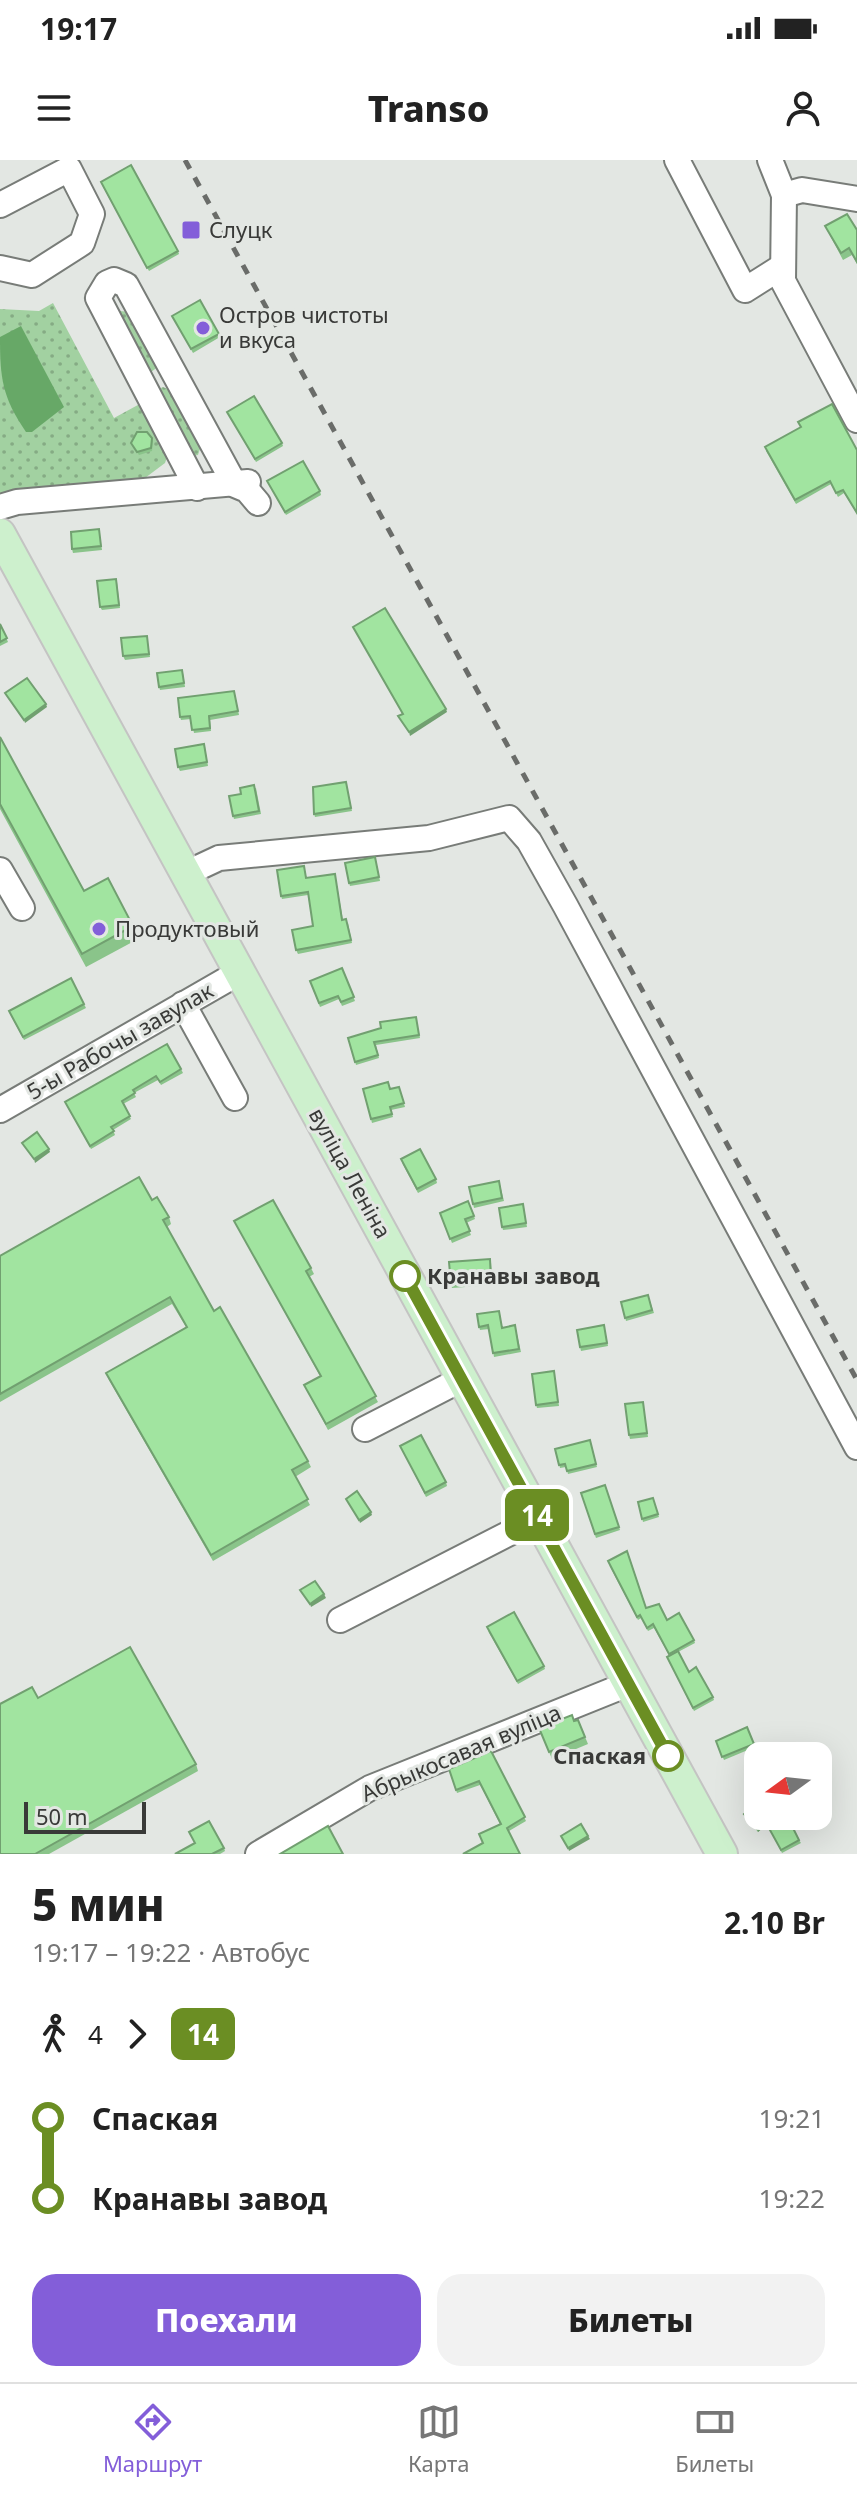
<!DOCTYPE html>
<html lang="ru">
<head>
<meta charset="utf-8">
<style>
	body { margin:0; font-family:"Noto Sans",sans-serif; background:#f2f2f2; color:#222; height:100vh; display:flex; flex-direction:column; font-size:30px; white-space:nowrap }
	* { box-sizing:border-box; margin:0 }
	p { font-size:26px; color:#767676 }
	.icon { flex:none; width:44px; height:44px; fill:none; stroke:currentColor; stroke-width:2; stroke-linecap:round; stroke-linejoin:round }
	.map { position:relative; height:1694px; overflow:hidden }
	.panel { display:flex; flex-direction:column; background:#fff; flex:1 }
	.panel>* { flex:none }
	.badge { padding:0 16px; border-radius:12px; font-size:28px; line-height:52px }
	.needle { width:52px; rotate:255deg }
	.controls { position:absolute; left:744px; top:1582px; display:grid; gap:16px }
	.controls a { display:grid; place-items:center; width:88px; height:88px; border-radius:16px; background:#fff; box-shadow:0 8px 32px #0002; font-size:40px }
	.scale { position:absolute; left:24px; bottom:20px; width:122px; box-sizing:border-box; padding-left:8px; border:4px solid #393a38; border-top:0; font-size:22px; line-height:28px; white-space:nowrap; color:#393a38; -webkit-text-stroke:6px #e3e7e3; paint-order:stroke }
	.map>.badge { position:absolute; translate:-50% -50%; box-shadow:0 0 0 4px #fff }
	.legs { display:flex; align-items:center; gap:12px; height:88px; padding:0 32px; font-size:26px }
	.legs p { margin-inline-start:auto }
	.headline { display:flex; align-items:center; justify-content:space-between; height:136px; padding:0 32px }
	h1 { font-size:44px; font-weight:800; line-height:60px }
	.primary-button { display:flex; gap:16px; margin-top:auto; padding:16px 32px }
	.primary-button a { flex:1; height:92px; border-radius:24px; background:#835ed9; color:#fff; font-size:32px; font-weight:800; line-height:92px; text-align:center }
	.primary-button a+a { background:#f2f2f2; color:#222 }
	ul { padding:0 32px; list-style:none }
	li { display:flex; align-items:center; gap:28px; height:80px; font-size:30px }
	li i { display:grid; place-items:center; width:12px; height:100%; margin:0 10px; background:currentColor }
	li i::after { content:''; width:20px; height:20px; margin:-10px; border:6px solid; border-radius:50%; background:#fff }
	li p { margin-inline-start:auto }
	li:first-child i { background:linear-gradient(#0000 50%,currentColor 0) }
	li:last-child i { background:linear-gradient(currentColor 50%,#0000 0) }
	.status { display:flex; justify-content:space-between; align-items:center; height:56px; padding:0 40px; background:#fff; direction:ltr }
	.status svg { height:22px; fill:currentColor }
	header { display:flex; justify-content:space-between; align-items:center; height:104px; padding:0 32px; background:#fff; font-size:36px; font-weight:800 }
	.dock { display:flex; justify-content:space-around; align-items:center; height:112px; border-top:2px solid #e0e0e0; background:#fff; font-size:22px; color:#767676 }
	.dock a { display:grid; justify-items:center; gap:4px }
	.dock .on { color:#835ed9 }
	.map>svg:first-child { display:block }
	.grass { fill:url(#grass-dots) }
	.water { fill:#67a867 }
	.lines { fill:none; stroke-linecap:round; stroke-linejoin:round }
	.minor-casing { stroke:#787c78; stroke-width:28 }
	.major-casing { stroke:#c4c4c3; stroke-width:34 }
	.minor { stroke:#fff; stroke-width:24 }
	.major { stroke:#cdf0cd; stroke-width:30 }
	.rail { stroke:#6a6c69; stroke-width:5; stroke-dasharray:10 10; stroke-linecap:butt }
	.wall { fill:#8ac48a }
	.shaded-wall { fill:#71a070 }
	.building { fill:#a1e4a0; stroke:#71a070; stroke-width:2 }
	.line-1-casing { stroke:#fff; stroke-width:18 }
	.line-1 { stroke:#6b8e23; stroke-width:12 }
	.poi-dot { fill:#835ed9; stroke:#e3e7e3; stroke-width:3 }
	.stop-1-dot { fill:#fff; stroke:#6b8e23; stroke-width:4 }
	.labels { text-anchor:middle; stroke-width:6; stroke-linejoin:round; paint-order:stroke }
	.poi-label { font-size:22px; fill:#393a38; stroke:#e3e7e3; text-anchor:start }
	.street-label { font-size:22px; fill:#393a38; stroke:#e3e7e3 }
	.stop-label { font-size:22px; font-weight:bold; fill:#393a38; stroke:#e3e7e3; text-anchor:start }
</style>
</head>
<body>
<div class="status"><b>19:17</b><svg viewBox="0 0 49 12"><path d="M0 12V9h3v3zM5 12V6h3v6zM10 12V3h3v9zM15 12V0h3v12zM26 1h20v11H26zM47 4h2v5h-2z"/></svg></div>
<header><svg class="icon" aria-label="menu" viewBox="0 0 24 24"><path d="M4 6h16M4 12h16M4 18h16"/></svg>Transo<svg class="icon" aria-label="person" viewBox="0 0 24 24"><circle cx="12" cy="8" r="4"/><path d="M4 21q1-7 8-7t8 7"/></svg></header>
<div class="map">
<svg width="857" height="1694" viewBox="0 0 857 1694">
	<defs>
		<pattern id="grass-dots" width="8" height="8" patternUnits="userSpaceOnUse" patternTransform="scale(2)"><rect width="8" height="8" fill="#a2d1a1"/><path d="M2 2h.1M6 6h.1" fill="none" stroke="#85ab84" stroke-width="1.8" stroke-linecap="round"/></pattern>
	</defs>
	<rect width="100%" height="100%" fill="#e3e7e3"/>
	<!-- grass -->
	<g class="grass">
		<polygon points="53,143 114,258 147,240 169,291 165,303 141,321 0,333 0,149 39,151"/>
		<polygon points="120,151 130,152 158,207 148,214 117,154"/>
		<polygon points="163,227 172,231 201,286 198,295 193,296 157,230"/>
	</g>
	<!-- water -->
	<path class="water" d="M 21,166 L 64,247 L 32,272 L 26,272 C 2,237 0,218 0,177 Z"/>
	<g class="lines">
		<!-- minor casing -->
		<g class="minor-casing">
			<g id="minor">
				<polyline points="677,0 745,130 783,106"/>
				<polyline points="770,0 784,35 783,121 857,260"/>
				<polyline points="784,35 802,30 857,39"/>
				<polyline points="0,45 69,9 92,54 82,83 32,115 0,108"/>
				<polyline points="197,328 98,138 107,123 114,120 126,125 235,325 247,330 258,343"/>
				<polyline points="0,347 17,342 248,322"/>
				<polyline points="0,710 22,748"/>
				<polyline points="187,713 219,698 429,678 509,658 529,681 565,745 857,1287"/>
				<polyline points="183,844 235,938"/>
				<polyline points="0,950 240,812"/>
				<polyline points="365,1269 462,1219"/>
				<polyline points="340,1460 539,1358"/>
				<polyline points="258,1694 370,1628 628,1524"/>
			</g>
		</g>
		<!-- major casing -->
		<g class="major-casing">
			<polyline id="major" points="0,374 722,1694"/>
		</g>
		<!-- minor -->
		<use href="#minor" class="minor"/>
		<!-- major -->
		<use href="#major" class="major"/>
		<!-- rail -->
		<polyline class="rail" points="185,0 857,1220"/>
	</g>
	<!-- wall -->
	<g class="wall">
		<polygon points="102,25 178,91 179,94 149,111"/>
		<polygon points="825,66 857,70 857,104 852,95 843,100"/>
		<polygon points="172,156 219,174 220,177 193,193"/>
		<polygon points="227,252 282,283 283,286 256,302"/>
		<polygon points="152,278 153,281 152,291 139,295 131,283"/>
		<polygon points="857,290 857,354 844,333 838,337 831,324 796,344 766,291"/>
		<polygon points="267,321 320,331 321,335 286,355"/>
		<polygon points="99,369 102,390 73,393 72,389"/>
		<polygon points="117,422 120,448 102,450 100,447"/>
		<polygon points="0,464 8,482 0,486"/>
		<polygon points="147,476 150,497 125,500 123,496"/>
		<polygon points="183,513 185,527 160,530 159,527"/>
		<polygon points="234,531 239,555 210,560 211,571 194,573 191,559 181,560 180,557"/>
		<polygon points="0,577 84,731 133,766 138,779 86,807 0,649"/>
		<polygon points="205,587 208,606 180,611 178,607"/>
		<polygon points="346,622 352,651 315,657 314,654"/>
		<polygon points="256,628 261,654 234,659 233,656 241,634"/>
		<polygon points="375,697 380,721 350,726 349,723"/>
		<polygon points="304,706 306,718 335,714 343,760 348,763 352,783 298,794 296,790 313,766 308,735 282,739 281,736"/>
		<polygon points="342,808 355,841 342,846 339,839 320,847 310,821"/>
		<polygon points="84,844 86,848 24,880 10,854"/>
		<polygon points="416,857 420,878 376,885 379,898 356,905 348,878"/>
		<polygon points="181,909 183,913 161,925 158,920 134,933 136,937 123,944 131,959 113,970 115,975 91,989 65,942"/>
		<polygon points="399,927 405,947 391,950 393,957 372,963 363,929 391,929"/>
		<polygon points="402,1003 436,1019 437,1023 418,1033"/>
		<polygon points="499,1021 504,1041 474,1048 473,1044"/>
		<polygon points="152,1040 169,1057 171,1064 167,1067 214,1151 308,1301 311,1307 295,1317 310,1345 213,1401 109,1220 106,1213 186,1167 172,1144 0,1242 0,1096"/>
		<polygon points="468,1041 475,1059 466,1063 471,1075 452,1083 440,1053"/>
		<polygon points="524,1048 527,1067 503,1070 502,1067"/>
		<polygon points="234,1061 311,1108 314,1114 309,1117 378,1242 328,1270 304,1225 320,1216"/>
		<polygon points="491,1102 493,1125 452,1128 451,1125"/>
		<polygon points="648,1135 654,1153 626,1161 621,1142"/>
		<polygon points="500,1154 502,1168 515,1165 521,1192 494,1197 489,1169 480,1170 479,1167"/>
		<polygon points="604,1165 608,1186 581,1191 580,1187"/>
		<polygon points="554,1211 559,1246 537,1248 536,1245"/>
		<polygon points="643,1242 648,1277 630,1279 629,1275"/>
		<polygon points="590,1280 597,1307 568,1314 566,1307 560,1308 555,1289"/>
		<polygon points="402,1289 446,1322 447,1326 426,1337"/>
		<polygon points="605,1325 620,1370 596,1378 581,1333"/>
		<polygon points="653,1338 659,1357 643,1362 638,1342"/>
		<polygon points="609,1405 646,1448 667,1460 694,1480 695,1483 678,1492 689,1512 713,1537 714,1540 694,1551 668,1500 669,1495 654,1468 648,1471 641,1458 638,1460"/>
		<polygon points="488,1471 544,1506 545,1509 518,1524"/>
		<polygon points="38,1538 196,1604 198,1611 49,1694 0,1694"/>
		<polygon points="578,1560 588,1584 552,1599 539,1568"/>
		<polygon points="747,1567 755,1587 724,1600 716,1581"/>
		<polygon points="491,1591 526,1661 509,1671 500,1664 480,1625 457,1633 449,1609"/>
		<polygon points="758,1643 799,1680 801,1683 782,1693 767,1664 758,1672 746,1657 744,1654"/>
		<polygon points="195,1684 224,1688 225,1691 220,1694 175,1694"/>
	</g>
	<!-- shaded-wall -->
	<g class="shaded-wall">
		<polygon points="46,544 47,547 25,563 24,560"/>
		<polygon points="446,549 447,552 410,576 409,572"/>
		<polygon points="49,989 50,992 35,1003 34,999"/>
		<polygon points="371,1352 372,1355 360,1363 359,1360"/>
		<polygon points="324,1434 326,1438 311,1447 310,1444"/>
		<polygon points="765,1661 767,1664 758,1672 757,1668"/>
		<polygon points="588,1676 590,1679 569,1691 568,1688"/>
	</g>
	<!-- building -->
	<g class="building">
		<polygon points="131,5 178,91 147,108 101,22"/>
		<polygon points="847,54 857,70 857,102 849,88 841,93 825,66"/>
		<polygon points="200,140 219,174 191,189 172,156"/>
		<polygon points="254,236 282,283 255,299 227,252"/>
		<polygon points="832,244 857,290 857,353 843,330 836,333 830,321 795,340 765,287 801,267 798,262"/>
		<polygon points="137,272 147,272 152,278 151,288 137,292 131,283"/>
		<polygon points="303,301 320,331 285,352 267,321"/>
		<polygon points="99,369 101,386 72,389 71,372"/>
		<polygon points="116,419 119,445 100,447 97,421"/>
		<polygon points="385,448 446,549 409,572 398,556 403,554 353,467"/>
		<polygon points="0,464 7,478 0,482"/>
		<polygon points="147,476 149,494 123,496 121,478"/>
		<polygon points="182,510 184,523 159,527 157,513"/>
		<polygon points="27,518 46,544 24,560 5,533"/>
		<polygon points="234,531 238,551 209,556 210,568 192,570 190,556 180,557 178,538"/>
		<polygon points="0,577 84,731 108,718 133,766 82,794 0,644"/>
		<polygon points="204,584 207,602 178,607 175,589"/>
		<polygon points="346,622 351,648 314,654 313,627"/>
		<polygon points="254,625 259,651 233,656 229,636 241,634 240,628"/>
		<polygon points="375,697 379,717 349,723 345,703"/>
		<polygon points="304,706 306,718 335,714 342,760 346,759 351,780 296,790 292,770 313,766 308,732 281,736 277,710"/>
		<polygon points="342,808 354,837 341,842 338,836 319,843 310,821"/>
		<polygon points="71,818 84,844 23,877 9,851"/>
		<polygon points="416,857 419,875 374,882 378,895 355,902 348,878 381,868 380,862"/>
		<polygon points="167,884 181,909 160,922 156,916 133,930 135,933 122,941 130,956 111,967 114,971 90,986 65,942"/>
		<polygon points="388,922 390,929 399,927 404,943 390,947 392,954 371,959 363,929"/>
		<polygon points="37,972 49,989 34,999 22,983"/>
		<polygon points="420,989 436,1019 417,1029 401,999"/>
		<polygon points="139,1017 152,1040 157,1037 169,1057 163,1060 214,1151 220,1147 308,1301 292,1310 308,1339 211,1395 106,1213 187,1167 170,1137 0,1234 0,1096"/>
		<polygon points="499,1021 502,1038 473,1044 469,1027"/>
		<polygon points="273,1040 311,1108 306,1111 376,1236 326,1264 304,1225 321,1216 234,1061"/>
		<polygon points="468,1041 474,1056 465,1059 470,1071 450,1079 440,1053"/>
		<polygon points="523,1044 526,1063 502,1067 499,1048"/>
		<polygon points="490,1099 491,1122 451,1125 449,1102"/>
		<polygon points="648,1135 652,1150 625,1158 621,1142"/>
		<polygon points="499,1151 502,1168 515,1165 519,1189 493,1193 488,1165 479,1167 477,1154"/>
		<polygon points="604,1165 607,1183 580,1187 577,1170"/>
		<polygon points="554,1211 558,1242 536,1245 532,1214"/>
		<polygon points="643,1242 647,1273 629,1275 625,1244"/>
		<polygon points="421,1275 446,1322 425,1333 400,1286"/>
		<polygon points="590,1280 596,1304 567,1311 565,1304 559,1305 555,1289"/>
		<polygon points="605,1325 619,1367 595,1374 581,1333"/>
		<polygon points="357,1331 371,1352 359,1360 346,1339"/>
		<polygon points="653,1338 658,1354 642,1359 638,1342"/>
		<polygon points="627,1391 646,1448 659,1444 667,1460 679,1453 694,1480 669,1494 653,1464 647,1468 640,1455 637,1457 608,1401"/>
		<polygon points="315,1421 324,1434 310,1444 300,1430"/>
		<polygon points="514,1452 544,1506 517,1521 487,1467"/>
		<polygon points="130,1487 196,1604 35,1694 0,1694 0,1544 32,1527 38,1538"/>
		<polygon points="678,1491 689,1512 696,1507 713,1537 693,1548 667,1497"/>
		<polygon points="572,1555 574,1561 578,1560 585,1577 549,1592 539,1568"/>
		<polygon points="747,1567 754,1584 722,1597 716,1581"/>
		<polygon points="491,1591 525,1657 507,1668 520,1694 463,1694 483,1683 479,1674 501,1664 479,1621 456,1630 449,1609"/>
		<polygon points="758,1643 758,1656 787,1656 799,1680 781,1690 765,1661 757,1668 744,1654"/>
		<polygon points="209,1661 224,1688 212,1694 175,1694 195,1683 189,1672"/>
		<polygon points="581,1664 588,1676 568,1688 561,1676"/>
		<polygon points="328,1666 343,1694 280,1694"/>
	</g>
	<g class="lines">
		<!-- line-1 casing -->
		<g class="line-1-casing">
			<polyline id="line-1" points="405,1116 668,1596"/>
		</g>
		<!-- line-1 -->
		<use href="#line-1" class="line-1"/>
	</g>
	<!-- markers -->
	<g class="poi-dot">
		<rect x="181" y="60" width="20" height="20" rx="4"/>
		<circle cx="203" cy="168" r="8"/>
		<circle cx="99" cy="769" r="8"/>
	</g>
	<g class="stop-1-dot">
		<circle cx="405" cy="1116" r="14"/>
		<circle cx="668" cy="1596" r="14"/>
	</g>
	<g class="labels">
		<!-- poi labels -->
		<g class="poi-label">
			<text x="209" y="78">Слуцк</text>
			<text x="219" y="163">Остров чистоты<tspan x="219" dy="25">и вкуса</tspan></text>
			<text x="115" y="777">Продуктовый</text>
		</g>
		<!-- street labels -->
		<g class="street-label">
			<text transform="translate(120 881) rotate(-30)" y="8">5-ы Рабочы завулак</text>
			<text transform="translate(350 1013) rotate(61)" y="8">вуліца Леніна</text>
			<text transform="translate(461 1593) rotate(-23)" y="8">Абрыкосавая вуліца</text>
		</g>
		<!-- stop labels -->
		<g class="stop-label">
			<text x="427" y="1124">Кранавы завод</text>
			<text x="646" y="1604" text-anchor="end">Спаская</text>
		</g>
	</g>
</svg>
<div class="controls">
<a><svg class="needle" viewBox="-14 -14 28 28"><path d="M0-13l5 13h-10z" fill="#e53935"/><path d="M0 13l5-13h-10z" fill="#767676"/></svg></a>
</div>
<div class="scale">50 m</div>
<b class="badge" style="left:537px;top:1355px;background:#6b8e23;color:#fff">14</b>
</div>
<section class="panel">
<div class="headline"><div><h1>5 мин</h1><p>19:17 – 19:22 · Автобус</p></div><b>2.10 Br</b></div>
<div class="legs"><svg class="icon" aria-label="walk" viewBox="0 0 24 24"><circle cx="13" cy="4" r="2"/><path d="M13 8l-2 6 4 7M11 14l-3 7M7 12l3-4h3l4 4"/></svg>4<svg class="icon" aria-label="forward" viewBox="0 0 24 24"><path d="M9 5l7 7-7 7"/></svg><b class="badge" style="background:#6b8e23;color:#fff">14</b></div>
<ul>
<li><i style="color:#6b8e23"></i><b>Спаская</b><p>19:21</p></li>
<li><i style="color:#6b8e23"></i><b>Кранавы завод</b><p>19:22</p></li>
</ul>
<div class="primary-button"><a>Поехали</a><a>Билеты</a></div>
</section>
<nav class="dock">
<a class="on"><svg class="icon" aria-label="directions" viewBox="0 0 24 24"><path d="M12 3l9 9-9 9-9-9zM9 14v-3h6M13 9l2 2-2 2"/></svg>Маршрут</a>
<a><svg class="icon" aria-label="map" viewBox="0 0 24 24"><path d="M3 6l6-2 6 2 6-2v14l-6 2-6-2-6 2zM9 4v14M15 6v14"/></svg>Карта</a>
<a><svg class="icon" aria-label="tickets" viewBox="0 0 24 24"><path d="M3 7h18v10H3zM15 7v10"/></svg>Билеты</a>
</nav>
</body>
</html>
